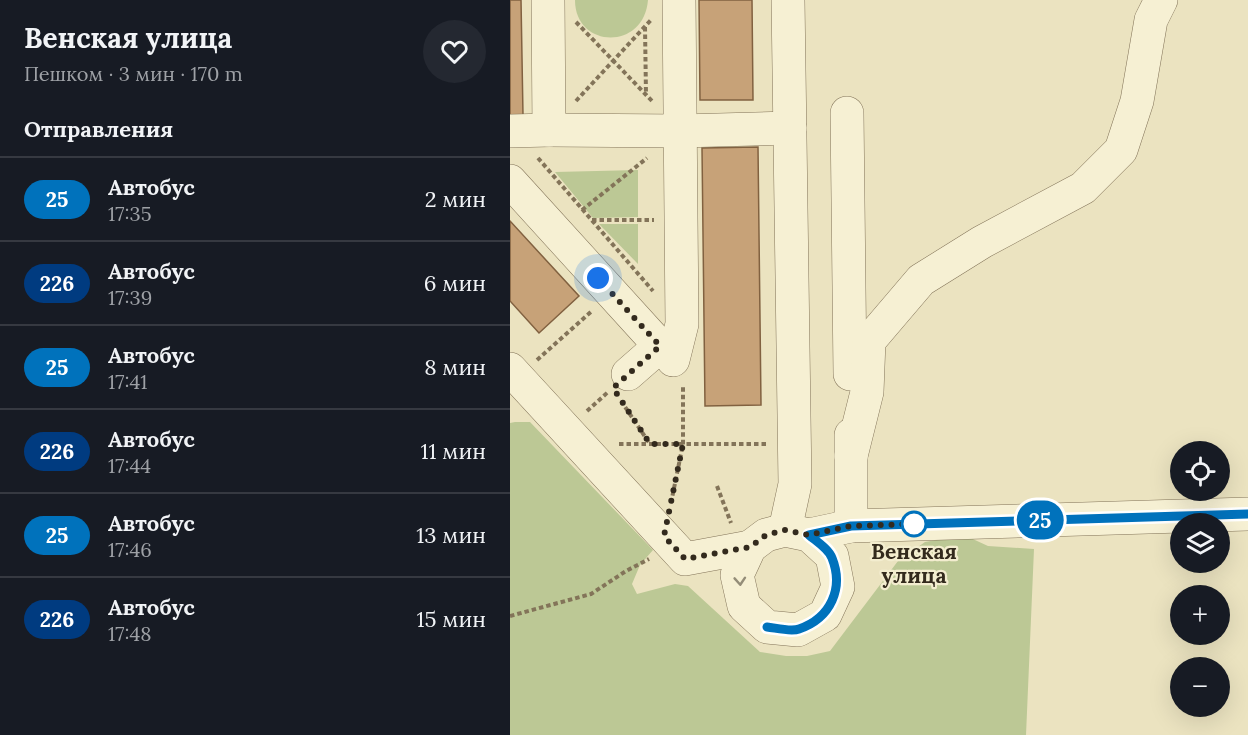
<!DOCTYPE html>
<html lang="ru">
<head>
<meta charset="utf-8">
<style>
	body { margin:0; font-family:Lora,serif; background:#242831; color:#f1f3f6; height:100vh; display:flex; flex-direction:column; font-size:22px; white-space:nowrap }
	* { box-sizing:border-box; margin:0 }
	p { font-size:20px; color:#9ea1a6 }
	.icon { flex:none; width:33px; height:33px; fill:none; stroke:currentColor; stroke-width:2; stroke-linecap:round; stroke-linejoin:round }
	.map { position:relative; flex:1; overflow:hidden }
	.drawer { display:flex; flex-direction:column; background:#171b24; width:510px }
	.drawer>* { flex:none }
	.badge { padding:0 12px; border-radius:20px; font-size:21px; line-height:39px }
	.fabs { position:absolute; left:660px; top:441px; display:grid; gap:12px }
	.fabs a { display:grid; place-items:center; width:60px; height:60px; border-radius:50%; background:#171b24; box-shadow:0 6px 24px #0002; font-size:30px }
	.you { position:absolute; width:30px; height:30px; margin:-15px; border:4px solid #fff; border-radius:50%; background:#1a73e8; box-shadow:0 0 0 9px #1a73e833 }
	.map>.badge { position:absolute; translate:-50% -50%; box-shadow:0 0 0 3px #fff }
	h2 { padding:0 24px; font-size:22px; line-height:54px }
	.round { display:grid; place-items:center; flex:none; width:63px; height:63px; border-radius:32px; background:#242831 }
	.headline { display:flex; align-items:center; justify-content:space-between; height:102px; padding:0 24px }
	h1 { font-size:28px; font-weight:700; line-height:45px }
	ul { padding:0; list-style:none }
	li { display:flex; align-items:center; gap:18px; height:84px; padding:0 24px; border-top:2px solid #363941 }
	li div { flex:1 }
	li b { display:block; font-size:22px }
	li em { font-style:normal }
	li .badge { min-width:66px; font-weight:700; text-align:center }
	main { display:flex; flex:1; min-height:0 }
	.map>svg:first-child { display:block }
	.green { fill:#bcc895 }
	.building { fill:#c7a278; stroke:#816140; stroke-width:1.5 }
	.lines { fill:none; stroke-linecap:round; stroke-linejoin:round }
	.minor-casing { stroke:#837459; stroke-width:34 }
	.path { stroke:#837459; stroke-width:4; stroke-dasharray:4.5 3; stroke-linecap:butt }
	.minor { stroke:#f6f0d3; stroke-width:33 }
	.oneway { stroke:#948d78 }
	.line-casing { stroke:#fff; stroke-width:14 }
	.line { stroke:#0072bc; stroke-width:9 }
	.walk { stroke:#332a1d; stroke-width:6; stroke-dasharray:0 10.8 }
	.stop-dot { fill:#fff; stroke:#0072bc; stroke-width:3 }
	.labels { text-anchor:middle; stroke-width:4.5; stroke-linejoin:round; paint-order:stroke }
	.stop-label { font-size:21px; font-weight:bold; fill:#332a1d; stroke:#f3edcf }
</style>
</head>
<body>
<main>
<section class="drawer">
<div class="headline"><div><h1>Венская улица</h1><p>Пешком · 3 мин · 170 m</p></div><a class="round"><svg class="icon" aria-label="heart" viewBox="0 0 24 24"><path d="M12 20l-8-8c-3-5 5-10 8-4 3-6 11-1 8 4z"/></svg></a></div>
<h2>Отправления</h2>
<ul>
<li><span class="badge" style="background:#0072bc;color:#fff">25</span><div><b>Автобус</b><p>17:35</p></div><em>2 мин</em></li>
<li><span class="badge" style="background:#003b80;color:#fff">226</span><div><b>Автобус</b><p>17:39</p></div><em>6 мин</em></li>
<li><span class="badge" style="background:#0072bc;color:#fff">25</span><div><b>Автобус</b><p>17:41</p></div><em>8 мин</em></li>
<li><span class="badge" style="background:#003b80;color:#fff">226</span><div><b>Автобус</b><p>17:44</p></div><em>11 мин</em></li>
<li><span class="badge" style="background:#0072bc;color:#fff">25</span><div><b>Автобус</b><p>17:46</p></div><em>13 мин</em></li>
<li><span class="badge" style="background:#003b80;color:#fff">226</span><div><b>Автобус</b><p>17:48</p></div><em>15 мин</em></li>
</ul>
</section>
<div class="map">
<svg width="738" height="735" viewBox="0 0 738 735">
	<rect width="100%" height="100%" fill="#ebe3c0"/>
	<!-- green -->
	<g class="green">
		<path d="M 65,0 L 138,0 C 134,51 65,49 65,0 Z"/>
		<polygon points="128,170 128,217 83,218 45,172"/>
		<polygon points="89,224 128,224 128,264"/>
		<polygon points="5,422 20,422 143,550 130,565 122,584 127,594 165,584 178,586 250,652 276,656 297,656 320,651 388,561 415,542 454,535 478,546 524,549 516,735 0,735 0,423"/>
	</g>
	<!-- building -->
	<g class="building">
		<polygon points="0,0 11,0 13,115 0,115"/>
		<polygon points="189,0 242,0 243,100 190,100"/>
		<polygon points="248,147 251,405 195,406 192,148"/>
		<polygon points="0,221 69,296 29,333 0,301"/>
	</g>
	<g class="lines">
		<!-- minor casing -->
		<g class="minor-casing">
			<g id="minor">
				<polyline points="337,113 340,374"/>
				<polyline points="39,130 171,131 280,128"/>
				<polyline points="0,131 39,130 38,0"/>
				<polyline points="0,181 150,346 118,374"/>
				<polyline points="163,360 172,324 169,0"/>
				<polyline points="0,369 175,559 240,547"/>
				<polyline points="341,435 341,526"/>
				<polyline points="341,456 357,392 359,341 411,280 472,242 573,188 611,150 627,101 641,20 651,0"/>
				<polyline points="275,530 285,484 278,0"/>
				<polyline points="299,535 322,556 328,587 315,615 288,630 257,627 234,606 227,575 240,547 256,535 275,530 299,535 341,526 738,514"/>
			</g>
		</g>
		<!-- path -->
		<g class="path">
			<polyline points="66,22 142,101"/>
			<polyline points="135,27 136,95"/>
			<polyline points="66,101 141,20"/>
			<polyline points="28,158 143,291"/>
			<polyline points="72,210 137,158"/>
			<polyline points="82,220 144,220"/>
			<polyline points="27,360 82,311"/>
			<polyline points="111,401 140,444"/>
			<polyline points="77,411 98,392"/>
			<polyline points="109,444 257,444"/>
			<polyline points="207,486 221,523"/>
			<polyline points="161,503 173,444 173,386"/>
			<polyline points="0,616 81,594 116,571 139,559"/>
		</g>
		<!-- minor -->
		<use href="#minor" class="minor"/>
	</g>
	<!-- one-way arrows -->
	<defs><path id="oneway-chevron" d="M-2-3.5L2.5 0L-2 3.5" fill="none" stroke-width="1.6" stroke-linecap="round" stroke-linejoin="round" transform="scale(1.5)"/></defs>
	<use class="oneway" href="#oneway-chevron" transform="translate(230 581) rotate(86)"/>
	<g class="lines">
		<!-- line casing -->
		<g class="line-casing">
			<path id="line" d="M 257,627 C 266,628 281,632 289,629 C 321,618 334,588 322,558 C 319,549 306,541 299,535 L 341,526 L 738,514"/>
		</g>
		<!-- line -->
		<use href="#line" class="line"/>
		<!-- walk -->
		<polyline class="walk" points="88,278 150,346 103,388 140,444 173,444 154,536 175,559 240,547 256,535 275,530 299,535 341,526 404,524"/>
	</g>
	<!-- markers -->
	<circle class="stop-dot" cx="404" cy="524" r="12"/>
	<g class="labels">
		<!-- stop labels -->
		<g class="stop-label">
			<text x="404" y="559">Венская<tspan x="404" dy="24">улица</tspan></text>
		</g>
	</g>
</svg>
<div class="fabs">
<a><svg class="icon" aria-label="locate" viewBox="0 0 24 24"><circle cx="12" cy="12" r="6"/><path d="M12 2v4M12 18v4M2 12h4M18 12h4"/></svg></a>
<a><svg class="icon" aria-label="layers" viewBox="0 0 24 24"><path d="M12 4l9 5-9 5-9-5zM3 14l9 5 9-5"/></svg></a>
<a>+</a>
<a>−</a>
</div>
<div class="you" style="left:88px;top:278px"></div>
<b class="badge" style="left:530px;top:520px;background:#0072bc;color:#fff">25</b>
</div>
</main>
</body>
</html>
